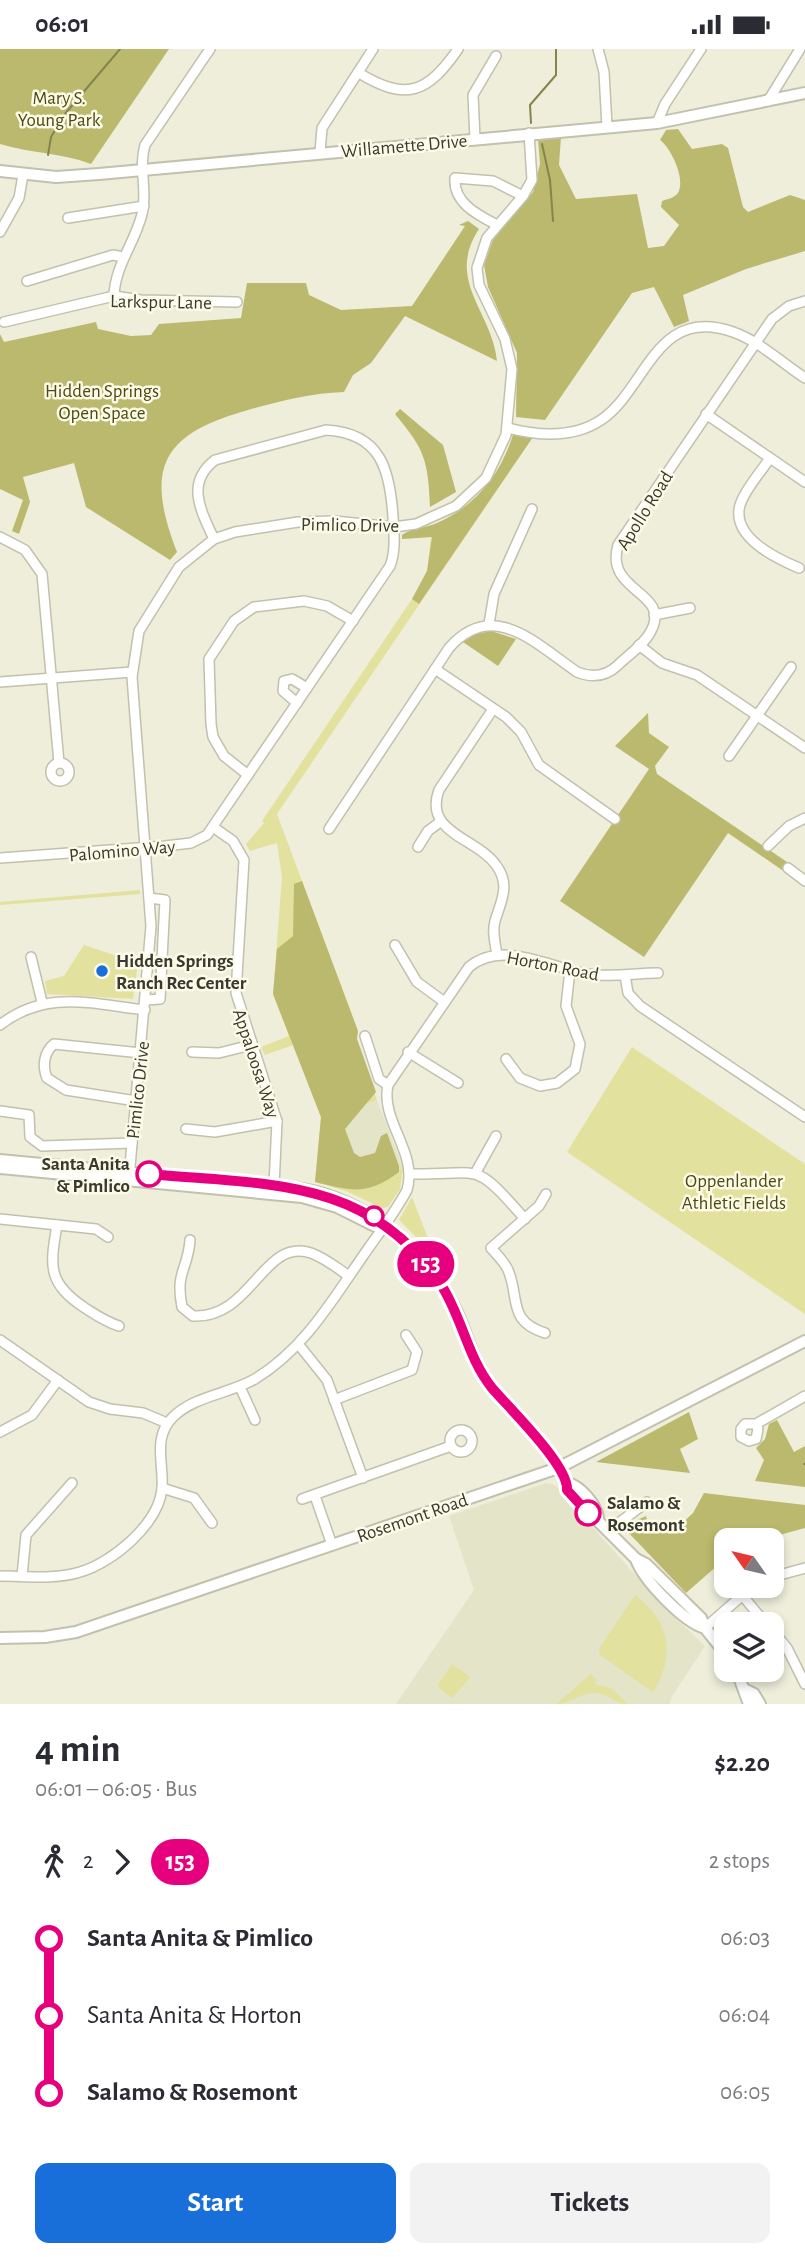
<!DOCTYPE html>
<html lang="en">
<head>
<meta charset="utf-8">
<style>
	body { margin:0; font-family:"Alegreya Sans",sans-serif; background:#f2f2f3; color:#2b2b33; height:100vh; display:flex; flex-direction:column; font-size:26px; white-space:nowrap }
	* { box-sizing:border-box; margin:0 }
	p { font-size:23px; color:#7c7c81 }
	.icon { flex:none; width:38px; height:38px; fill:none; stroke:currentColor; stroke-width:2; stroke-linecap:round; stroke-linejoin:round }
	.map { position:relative; height:1655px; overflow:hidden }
	.panel { display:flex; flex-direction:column; background:#fff; flex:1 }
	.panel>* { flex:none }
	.badge { padding:0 14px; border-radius:23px; font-size:24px; line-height:46px }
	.needle { width:46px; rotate:304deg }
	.tools { position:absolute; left:714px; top:1479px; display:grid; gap:14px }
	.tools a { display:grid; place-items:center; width:70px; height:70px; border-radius:14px; background:#fff; box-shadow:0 4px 10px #0003; font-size:35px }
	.map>.badge { position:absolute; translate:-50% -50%; box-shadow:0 0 0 4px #fff }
	.legs { display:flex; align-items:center; gap:10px; height:77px; padding:0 35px; font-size:23px }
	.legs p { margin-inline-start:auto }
	.overview { display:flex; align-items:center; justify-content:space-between; height:119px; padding:0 35px }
	h1 { font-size:38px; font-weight:700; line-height:52px }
	.button { display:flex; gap:14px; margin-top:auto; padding:14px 35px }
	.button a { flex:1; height:80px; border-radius:14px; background:#196fd9; color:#fff; font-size:28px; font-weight:700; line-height:80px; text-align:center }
	.button a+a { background:#f2f2f3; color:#2b2b33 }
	ul { padding:0 35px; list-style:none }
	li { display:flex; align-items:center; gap:24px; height:77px; font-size:26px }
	li i { display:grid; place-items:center; width:10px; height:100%; margin:0 9px; background:currentColor }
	li i::after { content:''; width:18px; height:18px; margin:-9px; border:5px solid; border-radius:50%; background:#fff }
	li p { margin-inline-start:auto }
	li:first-child i { background:linear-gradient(#0000 50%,currentColor 0) }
	li:last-child i { background:linear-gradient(currentColor 50%,#0000 0) }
	.status { display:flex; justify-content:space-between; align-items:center; height:49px; padding:0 35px; background:#fff; direction:ltr }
	.status svg { height:19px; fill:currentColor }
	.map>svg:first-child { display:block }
	.built { fill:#e4e4c9 }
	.green { fill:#e3e19e }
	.forest { fill:#bbb96d }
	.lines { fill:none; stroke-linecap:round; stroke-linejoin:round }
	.stream { stroke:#85844c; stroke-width:2 }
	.minor-casing { stroke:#c1c1ae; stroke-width:12 }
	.major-casing { stroke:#c1c1ae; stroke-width:14 }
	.minor { stroke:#fff; stroke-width:9 }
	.major { stroke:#fff; stroke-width:10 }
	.line-1-casing { stroke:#fff; stroke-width:16 }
	.line-1 { stroke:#e6007e; stroke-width:10 }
	.poi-dot { fill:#196fd9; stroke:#fbfbe8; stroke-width:2.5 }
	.stop-1-dot { fill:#fff; stroke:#e6007e; stroke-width:3.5 }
	.labels { text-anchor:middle; stroke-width:5; stroke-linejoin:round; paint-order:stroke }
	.park-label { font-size:19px; fill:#4d4a10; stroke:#fbfbe8 }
	.street-label { font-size:19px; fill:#393931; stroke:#fbfbe8 }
	.poi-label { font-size:19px; font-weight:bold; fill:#393931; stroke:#fbfbe8; text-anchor:start }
	.stop-label { font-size:19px; font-weight:bold; fill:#393931; stroke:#fbfbe8; text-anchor:end }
</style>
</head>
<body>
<div class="status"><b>06:01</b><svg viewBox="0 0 49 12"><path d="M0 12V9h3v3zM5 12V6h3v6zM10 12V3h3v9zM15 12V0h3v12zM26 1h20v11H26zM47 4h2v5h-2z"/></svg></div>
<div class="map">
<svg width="805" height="1655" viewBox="0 0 805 1655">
	<rect width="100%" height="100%" fill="#eeeedb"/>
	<!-- built -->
	<g class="built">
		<polygon points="377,1051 403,1119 352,1138 327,1070"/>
		<polygon points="546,1434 555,1436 663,1557 705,1597 671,1649 670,1655 396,1655 474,1541 449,1467"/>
	</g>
	<!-- green -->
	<g class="green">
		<path d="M 513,386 L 533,388 L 277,765 L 358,982 L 354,988 L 377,1051 L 327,1070 L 352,1138 L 403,1119 L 400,1140 L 388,1158 L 382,1159 L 346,1142 L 315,1133 L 321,1068 L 293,996 L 265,1006 L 261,998 L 289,987 L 273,945 L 282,828 L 277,794 L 250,802 L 246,795 L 264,774 L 262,772 L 412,550 L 427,522 L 431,488 L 402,490 L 402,486 C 411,479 426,479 437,474 C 476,457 501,425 513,386 Z"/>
		<polygon points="140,841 140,845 0,856 0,853"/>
		<polygon points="84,896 138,914 133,950 47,945 45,932 64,927"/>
		<polygon points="632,998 805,1115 805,1265 567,1103"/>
		<polygon points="412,1148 434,1205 433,1205 399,1171"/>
		<path d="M 635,1546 C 670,1572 676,1606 653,1643 L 600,1606 L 599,1600 Z"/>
		<polygon points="452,1615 470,1628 452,1649 437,1637"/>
		<path d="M 591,1625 L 597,1631 L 594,1635 L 611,1639 L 628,1655 C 615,1655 608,1644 595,1644 C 580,1643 572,1655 556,1655 Z"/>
	</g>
	<!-- forest -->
	<g class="forest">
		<path d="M 0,0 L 169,0 L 91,115 C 62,104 30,104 0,95 Z"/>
		<path d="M 678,80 L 692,100 L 722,95 L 728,99 L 743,158 L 748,163 L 790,146 L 805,151 L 805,202 L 746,220 L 683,246 L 689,272 L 674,278 L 654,238 L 632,244 L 545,371 L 516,368 L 517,304 L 488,238 L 484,216 L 493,191 L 533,143 L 540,115 L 538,90 L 561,88 L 559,116 L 576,150 L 637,145 L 648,199 L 664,197 L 679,176 L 661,158 L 662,152 C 668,150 674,149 678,144 C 686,130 671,99 660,91 L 666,81 Z"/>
		<path d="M 468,172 L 479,180 C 445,232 492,262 497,312 L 405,267 L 371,314 L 353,326 L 344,343 C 310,344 281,352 248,361 C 162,385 144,418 177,503 L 170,511 L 86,458 L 74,414 L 23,428 L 30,453 L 19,485 L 12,482 L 23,451 L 0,440 L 0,285 L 4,293 L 96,273 L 98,280 L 131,287 L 151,286 L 159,275 L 241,269 L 247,234 L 306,234 L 309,246 L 341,261 L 412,257 L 465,177 L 459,176 Z"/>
		<path d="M 400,360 L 443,396 L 456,443 L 430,458 C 428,411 425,401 395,365 Z"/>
		<path d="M 513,386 L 533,388 L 419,555 L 412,550 L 427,522 L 432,488 L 402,490 L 402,486 C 411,479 426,479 437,474 C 476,457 501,425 513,386 Z"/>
		<polygon points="491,582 516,590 498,617 463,593 476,585"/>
		<polygon points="648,664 649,684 669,698 655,717 657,725 790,815 785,823 728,784 644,908 560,852 649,720 615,697"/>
		<path d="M 302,832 L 358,982 L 357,990 L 376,1043 L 345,1080 L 354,1104 L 360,1108 L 375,1104 L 381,1087 L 387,1084 L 399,1117 L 399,1123 C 366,1148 350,1141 315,1133 L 321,1068 L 273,945 L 277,900 L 293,887 L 294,835 Z"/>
		<polygon points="689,1363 698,1390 680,1400 690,1424 596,1413"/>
		<polygon points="777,1371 794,1403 805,1397 805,1438 755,1432 764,1411 756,1399 765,1390 769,1375"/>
		<polygon points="704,1444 805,1456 805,1479 761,1491 726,1491 726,1509 686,1544 626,1481 626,1476 646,1467 649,1479 674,1482 693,1464"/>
	</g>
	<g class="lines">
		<!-- stream -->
		<g class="stream">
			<polyline points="531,74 530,56 556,26 556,0"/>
			<polyline points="542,95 550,131 553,172"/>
			<polyline points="48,106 51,88 64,66 120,0"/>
			<polyline points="804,1415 805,1415"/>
		</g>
		<!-- minor casing -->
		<g class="minor-casing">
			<g id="minor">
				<polyline points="598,0 604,23 607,78"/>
				<path d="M 359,24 C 406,53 428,44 458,0"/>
				<polyline points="768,52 800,0"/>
				<polyline points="657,74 665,55 701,0"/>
				<polyline points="475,90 473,46 496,7"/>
				<polyline points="320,103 322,79 373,0"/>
				<polyline points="68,169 144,157"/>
				<path d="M 497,176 C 478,166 453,154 455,129 L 493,132 L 523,147"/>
				<polyline points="0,183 19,149 23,126"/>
				<polyline points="27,232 113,206 123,208"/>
				<path d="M 114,247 C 115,216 135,194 142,165 C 148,141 138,119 145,96 L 210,0"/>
				<polyline points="4,273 114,247 141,251 237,253"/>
				<polyline points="706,365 805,433"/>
				<path d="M 508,379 C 539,387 574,389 601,371 C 647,340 655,256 733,283 C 759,292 782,314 805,329"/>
				<path d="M 770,409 C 761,423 745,440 740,456 C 731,488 775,509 799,519"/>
				<polyline points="0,488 25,501 42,525 59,714"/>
				<polyline points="654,566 690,559"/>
				<polyline points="489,575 494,545 532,460"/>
				<polyline points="639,596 662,614 697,626 805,699"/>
				<polyline points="435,620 506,668 521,683 539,716 615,770"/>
				<polyline points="0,633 132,623"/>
				<polyline points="297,654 283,642 284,632 292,630 307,639"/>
				<path d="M 493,660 L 439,741 C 423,784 477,789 496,816 C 511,836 501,852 495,872 C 492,883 495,894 497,905"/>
				<polyline points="729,707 791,618"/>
				<circle cx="60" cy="723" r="9"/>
				<polyline points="248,726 224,707 213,688 211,675 209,610 234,572 254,558 304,552 327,557 353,572"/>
				<polyline points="213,778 233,792 244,811 236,944 277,1072 274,1137"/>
				<path d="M 329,780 L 449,599 C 493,549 536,595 577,623 C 592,629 605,628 617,617 C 628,606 644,596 651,582 C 672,542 604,544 618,496 L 772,270 L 789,257 L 805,252"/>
				<polyline points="768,797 789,777 805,769"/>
				<polyline points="418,798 428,782 440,773"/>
				<path d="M 0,809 L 165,797 L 191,794 L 207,786 L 390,517 C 396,502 394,484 393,468 C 390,421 381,384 326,381 L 215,411 C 185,434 201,462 214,490"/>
				<polyline points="788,819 805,832"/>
				<polyline points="395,896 417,933 443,952"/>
				<polyline points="31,908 42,953"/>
				<polyline points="625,926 628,944 640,957 805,1068"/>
				<polyline points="146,951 160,950 165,851 149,849"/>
				<path d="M 0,976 C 46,940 92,955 145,961"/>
				<polyline points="365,987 379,1030 388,1036"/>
				<polyline points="192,1003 219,1004 251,996"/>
				<polyline points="408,1003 458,1034"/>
				<polyline points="506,1010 520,1029 540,1037 557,1034 575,1020 580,995 566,957 570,921"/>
				<path d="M 136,1052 L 66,1041 L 47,1029 C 42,1017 44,1003 54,995 L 141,1004"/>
				<polyline points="0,1062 29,1066 30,1088 42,1097 132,1094"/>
				<polyline points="186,1080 215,1083 277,1072"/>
				<polyline points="476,1123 496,1087"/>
				<path d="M 411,1125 C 484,1126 472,1110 525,1170"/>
				<polyline points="129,1129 151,877 132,628 139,582 179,518 214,490 235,483 298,473 334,472 394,478 416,475 456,457 486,429 506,386 512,320 505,290 479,236 477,219 487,189 523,147 532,131 529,84"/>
				<polyline points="0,1170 96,1180 108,1188"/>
				<path d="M 57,1176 C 50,1217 47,1234 85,1259 C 96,1266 106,1273 119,1277"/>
				<path d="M 190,1191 C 188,1221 175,1222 182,1258 L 193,1267 C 252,1270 263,1188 311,1204 C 325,1209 337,1219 349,1227"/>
				<path d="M 545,1284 C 507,1272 520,1249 508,1221 C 504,1212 497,1206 491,1199 L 539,1157 L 546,1145"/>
				<polyline points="0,1291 89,1353 110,1360 143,1364 167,1374"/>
				<polyline points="299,1296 327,1331 363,1429"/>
				<polyline points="240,1338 255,1371"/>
				<polyline points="334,1351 412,1321 417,1303 406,1286"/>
				<polyline points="756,1375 758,1380 756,1390 749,1392 741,1388 741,1380 745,1375 756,1375 805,1347"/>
				<circle cx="461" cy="1392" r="11"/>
				<polyline points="0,1383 32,1366 58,1331"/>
				<polyline points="162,1439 194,1449 212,1474"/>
				<polyline points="315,1447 332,1496"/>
				<polyline points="302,1450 451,1397"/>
				<polyline points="609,1481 647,1453"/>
				<path d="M 0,1527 C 26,1527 54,1531 80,1523 C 112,1514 159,1475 162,1439 C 164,1414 152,1389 173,1368 C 194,1347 229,1345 255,1330 C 304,1300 331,1253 363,1207 C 378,1185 395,1164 407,1141 C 418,1103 380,1072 388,1036 L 469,918 C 503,890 549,919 588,925 C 612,929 634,924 658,924"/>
				<polyline points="22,1527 26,1486 72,1434"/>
				<polyline points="772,1528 805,1519"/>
				<polyline points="742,1546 766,1575"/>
				<polyline points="705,1579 754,1536"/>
				<polyline points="772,1581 787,1599 805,1635"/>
			</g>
		</g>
		<!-- major casing -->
		<g class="major-casing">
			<g id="major">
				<polyline points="0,122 56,128 99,125 657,74 805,44"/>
				<path d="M 0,1111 L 302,1140 C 369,1152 426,1200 456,1261 C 468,1287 474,1316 492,1339 C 509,1359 569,1417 567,1441 L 636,1510 C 643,1531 684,1573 705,1579"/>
				<polyline points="0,1119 302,1148 337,1158 375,1177 383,1177"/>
				<path d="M 568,1434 C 580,1437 597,1456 598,1469"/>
				<polyline points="636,1510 646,1515 701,1569 705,1579 726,1605"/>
				<polyline points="0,1589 45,1588 76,1583 558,1419 805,1292"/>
				<polyline points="736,1620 749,1655"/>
				<polyline points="746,1641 754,1645 760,1655"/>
			</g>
		</g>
		<!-- minor -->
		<use href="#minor" class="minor"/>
		<!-- major -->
		<use href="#major" class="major"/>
	</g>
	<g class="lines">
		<!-- line-1 casing -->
		<g class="line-1-casing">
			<path id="line-1" d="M 149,1125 C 264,1136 368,1127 440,1234 C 462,1267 467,1308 492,1339 C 509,1359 569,1417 567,1441 L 588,1464"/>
		</g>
		<!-- line-1 -->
		<use href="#line-1" class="line-1"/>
	</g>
	<!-- markers -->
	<circle class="poi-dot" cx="102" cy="922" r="7"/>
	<g class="stop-1-dot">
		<circle cx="149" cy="1125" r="12"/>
		<circle cx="374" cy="1167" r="9"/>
		<circle cx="588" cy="1464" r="12"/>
	</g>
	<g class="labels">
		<!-- park labels -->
		<g class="park-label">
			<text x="59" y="55">Mary S.<tspan x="59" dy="22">Young Park</tspan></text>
			<text x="102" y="348">Hidden Springs<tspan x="102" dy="22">Open Space</tspan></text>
			<text x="734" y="1138">Oppenlander<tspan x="734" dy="22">Athletic Fields</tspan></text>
		</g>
		<!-- street labels -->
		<g class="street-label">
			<text transform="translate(404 96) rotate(-5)" y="7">Willamette Drive</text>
			<text transform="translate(161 252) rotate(1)" y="7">Larkspur Lane</text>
			<text transform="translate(644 461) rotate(-58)" y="7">Apollo Road</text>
			<text transform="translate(350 475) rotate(1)" y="7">Pimlico Drive</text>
			<text transform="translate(122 801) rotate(-5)" y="7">Palomino Way</text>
			<text transform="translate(553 916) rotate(11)" y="7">Horton Road</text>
			<text transform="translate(257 1014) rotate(72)" y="7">Appaloosa Way</text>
			<text transform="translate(137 1041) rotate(-84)" y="7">Pimlico Drive</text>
			<text transform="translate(412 1468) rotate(-19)" y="7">Rosemont Road</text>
		</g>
		<!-- poi labels -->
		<g class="poi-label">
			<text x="116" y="918">Hidden Springs<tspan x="116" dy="22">Ranch Rec Center</tspan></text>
		</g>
		<!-- stop labels -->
		<g class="stop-label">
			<text x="130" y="1121">Santa Anita<tspan x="130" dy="22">&amp; Pimlico</tspan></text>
			<text x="607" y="1460" text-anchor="start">Salamo &amp;<tspan x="607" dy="22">Rosemont</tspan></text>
		</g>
	</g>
</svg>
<div class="tools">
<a><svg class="needle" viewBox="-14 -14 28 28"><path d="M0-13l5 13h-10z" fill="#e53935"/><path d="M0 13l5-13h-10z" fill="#7c7c81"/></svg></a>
<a><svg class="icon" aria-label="layers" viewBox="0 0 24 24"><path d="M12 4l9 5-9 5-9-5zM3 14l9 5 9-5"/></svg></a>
</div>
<b class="badge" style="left:426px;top:1215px;background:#e6007e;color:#fff">153</b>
</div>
<section class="panel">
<div class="overview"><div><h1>4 min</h1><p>06:01 – 06:05 · Bus</p></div><b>$2.20</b></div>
<div class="legs"><svg class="icon" aria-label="walk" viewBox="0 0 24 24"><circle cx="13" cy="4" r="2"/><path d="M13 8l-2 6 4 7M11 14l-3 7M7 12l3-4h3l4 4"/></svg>2<svg class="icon" aria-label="forward" viewBox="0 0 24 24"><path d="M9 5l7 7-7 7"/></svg><b class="badge" style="background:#e6007e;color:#fff">153</b><p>2 stops</p></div>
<ul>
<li><i style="color:#e6007e"></i><b>Santa Anita &amp; Pimlico</b><p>06:03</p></li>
<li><i style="color:#e6007e"></i><span>Santa Anita &amp; Horton</span><p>06:04</p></li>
<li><i style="color:#e6007e"></i><b>Salamo &amp; Rosemont</b><p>06:05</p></li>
</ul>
<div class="button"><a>Start</a><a>Tickets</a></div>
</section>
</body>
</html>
